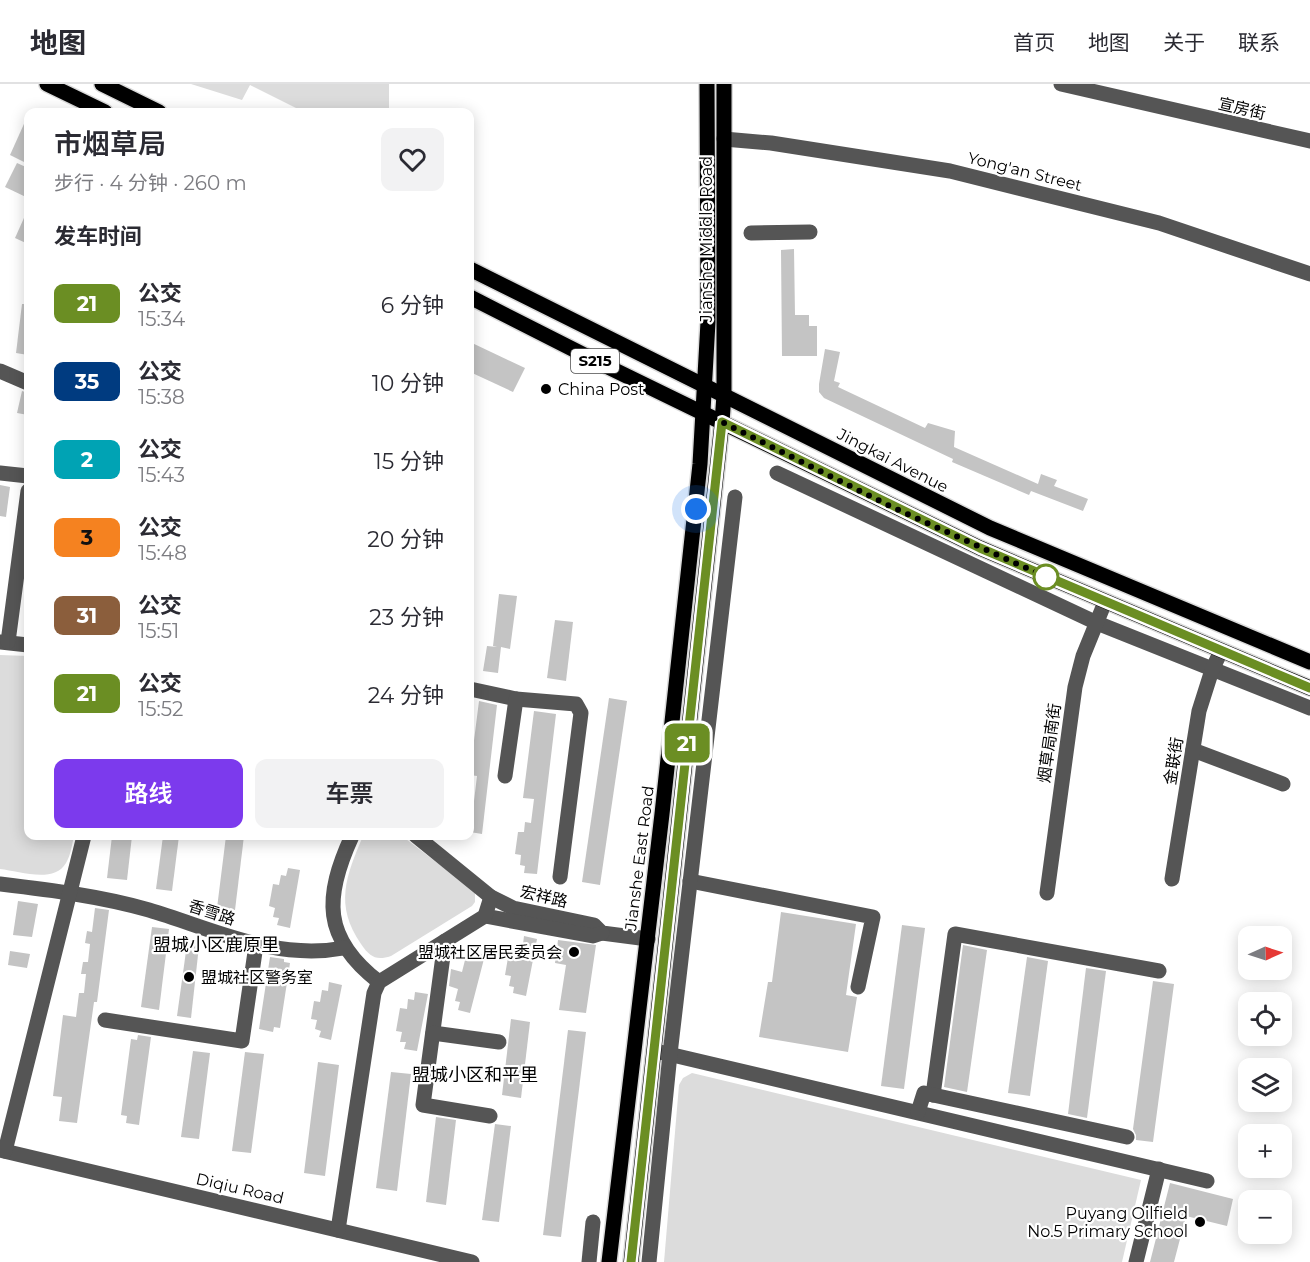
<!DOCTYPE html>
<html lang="zh">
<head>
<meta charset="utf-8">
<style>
	body { margin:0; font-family:Montserrat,"Noto Sans SC",sans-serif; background:#f2f2f3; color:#2b2b33; height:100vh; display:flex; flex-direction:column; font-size:22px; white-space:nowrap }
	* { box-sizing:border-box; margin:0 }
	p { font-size:20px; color:#7c7c81 }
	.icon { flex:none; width:33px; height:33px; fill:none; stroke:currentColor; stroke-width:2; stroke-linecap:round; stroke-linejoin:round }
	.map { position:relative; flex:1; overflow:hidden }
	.sheet { position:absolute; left:24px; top:24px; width:450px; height:732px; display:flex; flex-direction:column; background:#fff; border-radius:12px; box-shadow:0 3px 15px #0003 }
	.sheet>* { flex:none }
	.badge { padding:0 12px; border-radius:9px; font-size:21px; line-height:39px }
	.needle { width:39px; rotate:87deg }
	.tools { position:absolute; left:1238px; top:842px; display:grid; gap:12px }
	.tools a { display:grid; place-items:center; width:54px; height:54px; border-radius:12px; background:#fff; box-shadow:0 3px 15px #0003; font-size:30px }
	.you { position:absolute; width:30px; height:30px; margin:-15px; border:4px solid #fff; border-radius:50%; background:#1a73e8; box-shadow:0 0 0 9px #1a73e833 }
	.map>.badge { position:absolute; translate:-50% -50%; box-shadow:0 0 0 3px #fff }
	h2 { padding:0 30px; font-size:22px; line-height:54px }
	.round { display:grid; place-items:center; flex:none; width:63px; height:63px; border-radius:12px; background:#f2f2f3 }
	.head { display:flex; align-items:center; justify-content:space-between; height:102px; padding:0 30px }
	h1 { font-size:28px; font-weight:600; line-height:45px }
	.cta { display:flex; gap:12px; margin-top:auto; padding:12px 30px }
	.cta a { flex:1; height:69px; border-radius:12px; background:#7c3aed; color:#fff; font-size:24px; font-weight:600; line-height:69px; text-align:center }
	.cta a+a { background:#f2f2f3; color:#2b2b33 }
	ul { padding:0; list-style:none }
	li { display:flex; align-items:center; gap:18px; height:78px; padding:0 30px }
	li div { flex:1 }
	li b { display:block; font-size:22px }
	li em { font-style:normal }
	li .badge { min-width:66px; font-weight:700; text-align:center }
	header { display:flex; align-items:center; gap:36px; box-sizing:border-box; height:84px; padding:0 30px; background:#fff; border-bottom:2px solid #e1e1e2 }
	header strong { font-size:28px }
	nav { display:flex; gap:33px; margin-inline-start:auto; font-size:21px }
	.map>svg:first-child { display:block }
	.green { fill:#dcdcdc }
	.building { fill:#c4c4c4 }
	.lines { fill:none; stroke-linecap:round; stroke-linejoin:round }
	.major-casing { stroke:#dbdbdb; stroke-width:18 }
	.minor { stroke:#555; stroke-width:15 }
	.major { stroke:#000; stroke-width:15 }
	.line-casing { stroke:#fff; stroke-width:14 }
	.line { stroke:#6b8e23; stroke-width:9 }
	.walk { stroke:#000; stroke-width:6; stroke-dasharray:0 10.8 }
	.poi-dot { fill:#000; stroke:#fff; stroke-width:2 }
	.stop-dot { fill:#fff; stroke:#6b8e23; stroke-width:3 }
	.labels { text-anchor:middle; stroke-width:4.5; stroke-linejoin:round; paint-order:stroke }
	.shield { fill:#fff; stroke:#4c4c4c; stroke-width:1.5 }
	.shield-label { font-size:15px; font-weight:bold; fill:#000 }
	.street-label { font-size:16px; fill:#000; stroke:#fff }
	.poi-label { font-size:16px; fill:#000; stroke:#fff; text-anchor:start }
	.neighbourhood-label { font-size:18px; fill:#000; stroke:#fff }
</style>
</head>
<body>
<header>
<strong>地图</strong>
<nav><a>首页</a><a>地图</a><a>关于</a><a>联系</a></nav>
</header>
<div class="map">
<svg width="1310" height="1178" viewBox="0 0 1310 1178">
	<rect width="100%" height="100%" fill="#fff"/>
	<!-- green -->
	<g class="green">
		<polygon points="191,0 389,0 389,28 304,28 250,1 242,16"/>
		<path d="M 0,571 L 28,572 L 28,752 L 74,752 C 72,760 71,771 66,779 C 54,800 19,787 0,785 Z"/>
		<path d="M 363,752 L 402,752 L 469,803 L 475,809 L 475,818 L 472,822 L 391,872 C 376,877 370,873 361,860 C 334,821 346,792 363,752 Z"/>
		<polygon points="692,989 1141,1096 1122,1178 664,1178 679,1001 683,994"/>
	</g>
	<!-- building -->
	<g class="building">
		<polygon points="28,31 28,80 10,71"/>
		<polygon points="17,79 28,84 28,114 5,103"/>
		<polygon points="28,125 28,160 15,154"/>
		<polygon points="794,165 795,231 809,231 809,242 817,242 817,272 782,272 781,166"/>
		<polygon points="22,220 28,220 28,271 16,269"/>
		<polygon points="470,258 525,284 513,308 470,288"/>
		<polygon points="825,265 840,268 834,297 840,299 838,303 925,344 928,339 955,347 954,363 1038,400 1041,390 1057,396 1054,402 1088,415 1083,427 1031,407 1029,411 952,378 953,375 824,314 819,308 819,300"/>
		<polygon points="22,307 28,309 28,331 17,329"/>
		<polygon points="0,401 10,403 6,433 0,432"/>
		<polygon points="499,510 517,512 510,565 501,563 498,589 483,587 487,562 497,563 493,562"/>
		<polygon points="555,536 573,538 566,597 547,594"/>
		<polygon points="609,614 627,617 600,801 582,798"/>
		<polygon points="479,617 497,621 482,750 470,748 472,737 470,737 470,716 474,717 477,692 470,691 470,688"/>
		<polygon points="534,627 556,630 537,790 524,789 525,782 520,781 521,771 515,770 518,748 524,748 525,738 531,739 534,715 523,714"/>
		<polygon points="112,752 132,752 127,796 107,794"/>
		<polygon points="163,752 179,752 172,807 156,805"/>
		<polygon points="226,752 244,752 235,826 217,824"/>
		<polygon points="288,784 300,786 290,844 277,841 279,834 273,833 275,824 269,822 273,800 279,801 281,791 286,792"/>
		<polygon points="18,817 38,820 32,853 13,851"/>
		<polygon points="95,824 109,826 97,918 94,918 77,1039 59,1037 62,1013 53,1012 63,931 76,933 79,909 84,909 86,890 81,890 83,878 88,878 90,860 85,859 87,847 92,848"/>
		<polygon points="781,828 856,840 846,911 857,913 848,968 759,953 768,898 772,898"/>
		<polygon points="902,841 925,844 904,1005 881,1002"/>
		<polygon points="152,843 169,845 159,926 141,923"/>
		<polygon points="524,852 537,855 526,912 513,909 514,903 509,902 511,892 505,891 509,868 515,869 517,859 523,860"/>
		<polygon points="558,856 596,861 586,929 559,926 566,881 555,879"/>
		<polygon points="187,860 199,862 191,934 177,932"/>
		<polygon points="963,861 987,866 967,1008 944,1003"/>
		<polygon points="10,867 30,870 27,884 8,881"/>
		<polygon points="472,868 485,871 470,929 458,926 460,918 455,917 458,905 449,902 451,885 462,888 466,872 471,873"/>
		<polygon points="270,873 284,875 284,878 290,879 280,944 274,943 273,948 259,945"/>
		<polygon points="1027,873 1048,877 1030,1012 1008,1009"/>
		<polygon points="1086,884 1106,887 1087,1034 1068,1030"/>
		<polygon points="1153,897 1174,900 1153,1058 1136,1056 1136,1051 1133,1045"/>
		<polygon points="329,898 342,901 331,956 319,953 321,947 315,945 317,936 311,935 314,917 320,918 322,906 328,907"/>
		<polygon points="415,908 428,910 417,967 404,965 406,958 400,958 402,948 396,947 400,924 407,925 408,915 414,916"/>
		<polygon points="511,935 530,938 521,1014 502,1011"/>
		<polygon points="568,946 586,948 561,1153 543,1151"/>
		<polygon points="138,951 151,953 139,1041 126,1039 127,1032 121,1031 131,955 137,956"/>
		<polygon points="193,967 210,969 199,1055 181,1053"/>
		<polygon points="245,968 264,970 251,1069 232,1067"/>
		<polygon points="318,978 339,981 325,1092 304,1089"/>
		<polygon points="391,988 411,990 397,1107 376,1104"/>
		<polygon points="436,1033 456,1036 446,1121 426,1118"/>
		<polygon points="495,1040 511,1042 499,1138 482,1136"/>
		<polygon points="1170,1099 1233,1115 1227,1142 1186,1132 1174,1178 1150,1178"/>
	</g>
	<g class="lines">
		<!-- major casing -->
		<g class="major-casing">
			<g id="major">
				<polyline points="47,0 105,28"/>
				<polyline points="102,0 159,28"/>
				<polyline points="470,185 990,444 1310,578"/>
				<polyline points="470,213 602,280 980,464 1310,604"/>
				<polyline points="609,1178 662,730 700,380 708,238 707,0"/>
				<polyline points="631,1178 722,338 724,311 724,0"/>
			</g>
		</g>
		<!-- minor -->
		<g class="minor">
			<polyline points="1061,0 1310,57"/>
			<polyline points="724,55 771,59 950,87 1159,139 1310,190"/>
			<polyline points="751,149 810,148"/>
			<polyline points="0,287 28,299"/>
			<polyline points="0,389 28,392"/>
			<polyline points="777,389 1097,539 1310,624"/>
			<polyline points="0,558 28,561"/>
			<polyline points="8,558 28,407"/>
			<polyline points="470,605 516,615 576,620 581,629 560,793"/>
			<polyline points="1193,666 1283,700"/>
			<polyline points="505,692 516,615"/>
			<path d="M 352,752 C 324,813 322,854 379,898"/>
			<polyline points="416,752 491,813 513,824 594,841 602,849 648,855"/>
			<polyline points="1172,795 1199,627 1212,586 1221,567"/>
			<polyline points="690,797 873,833 858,903"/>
			<path d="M 0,800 C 50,806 100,812 149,826 C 213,845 275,877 344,864"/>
			<polyline points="1047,809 1075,603 1083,572 1105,518"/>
			<polyline points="485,832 593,852 602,849"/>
			<polyline points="445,857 423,1021 490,1032"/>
			<polyline points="105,936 242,957 256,861"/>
			<polyline points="433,949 499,958"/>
			<polyline points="660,968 1207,1097"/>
			<polyline points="933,1011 955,850 1159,887"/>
			<polyline points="918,1028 924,1009 1127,1053"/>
			<polyline points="0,1066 472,1178"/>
			<polyline points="5,1067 84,752"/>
			<polyline points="338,1146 374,909 379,898 485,832 491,813"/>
			<polyline points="589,1178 593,1138"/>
			<polyline points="649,1178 670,970 735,413"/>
			<polyline points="1136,1178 1159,1085"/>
		</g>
		<!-- major -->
		<use href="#major" class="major"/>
	</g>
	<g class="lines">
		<!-- line casing -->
		<g class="line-casing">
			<polyline id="line" points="631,1178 722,338 980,464 1310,604"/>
		</g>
		<!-- line -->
		<use href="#line" class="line"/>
		<!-- walk -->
		<polyline class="walk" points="696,425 704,329 892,423 1046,493"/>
	</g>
	<!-- markers -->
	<g class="poi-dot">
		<circle cx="546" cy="305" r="6"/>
		<circle cx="574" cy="868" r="6"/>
		<circle cx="189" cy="893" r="6"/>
		<circle cx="1200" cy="1138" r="6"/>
	</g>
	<circle class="stop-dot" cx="1046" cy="493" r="12"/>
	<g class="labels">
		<!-- shield labels -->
		<rect class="shield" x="571" y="265" width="48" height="24" rx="4.5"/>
		<g class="shield-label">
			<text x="595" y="282">S215</text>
		</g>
		<!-- street labels -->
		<g class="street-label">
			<text transform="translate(1242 24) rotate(13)" y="6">宣房街</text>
			<text transform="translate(1025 87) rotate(14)" y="6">Yong'an Street</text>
			<text transform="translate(706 155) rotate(-90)" y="6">Jianshe Middle Road</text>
			<text transform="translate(893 376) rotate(27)" y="6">Jingkai Avenue</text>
			<text transform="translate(1049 659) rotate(-82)" y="6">烟草局南街</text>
			<text transform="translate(1173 677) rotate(-81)" y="6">金联街</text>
			<text transform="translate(639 774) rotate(-83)" y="6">Jianshe East Road</text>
			<text transform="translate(544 812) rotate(13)" y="6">宏祥路</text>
			<text transform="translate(212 828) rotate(18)" y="6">香雪路</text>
			<text transform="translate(240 1104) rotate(13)" y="6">Diqiu Road</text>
		</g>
		<!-- poi labels -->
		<g class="poi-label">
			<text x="558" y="311">China Post</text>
			<text x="562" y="874" text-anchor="end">盟城社区居民委员会</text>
			<text x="201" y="899">盟城社区警务室</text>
			<text x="1188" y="1135" text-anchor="end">Puyang Oilfield<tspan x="1188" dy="18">No.5 Primary School</tspan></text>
		</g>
		<!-- neighbourhood labels -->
		<g class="neighbourhood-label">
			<text x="216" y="867">盟城小区鹿原里</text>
			<text x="475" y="997">盟城小区和平里</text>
		</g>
	</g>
</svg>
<div class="tools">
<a><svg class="needle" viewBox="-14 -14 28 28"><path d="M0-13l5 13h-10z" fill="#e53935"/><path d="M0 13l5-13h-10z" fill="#7c7c81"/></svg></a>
<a><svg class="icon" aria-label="locate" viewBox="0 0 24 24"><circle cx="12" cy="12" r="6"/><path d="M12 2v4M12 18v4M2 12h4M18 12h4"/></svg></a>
<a><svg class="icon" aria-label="layers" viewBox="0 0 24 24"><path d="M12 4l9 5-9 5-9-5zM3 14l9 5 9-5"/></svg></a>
<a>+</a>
<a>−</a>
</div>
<div class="you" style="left:696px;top:425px"></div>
<b class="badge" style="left:687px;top:659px;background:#6b8e23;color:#fff">21</b>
<section class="sheet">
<div class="head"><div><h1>市烟草局</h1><p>步行 · 4 分钟 · 260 m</p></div><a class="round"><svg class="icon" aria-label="heart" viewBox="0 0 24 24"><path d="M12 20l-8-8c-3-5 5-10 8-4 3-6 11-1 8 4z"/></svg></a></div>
<h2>发车时间</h2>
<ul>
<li><span class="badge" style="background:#6b8e23;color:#fff">21</span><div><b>公交</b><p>15:34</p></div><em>6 分钟</em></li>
<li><span class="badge" style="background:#003b80;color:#fff">35</span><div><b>公交</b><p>15:38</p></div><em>10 分钟</em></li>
<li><span class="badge" style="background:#00a3b4;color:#fff">2</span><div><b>公交</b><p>15:43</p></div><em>15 分钟</em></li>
<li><span class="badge" style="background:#f58220;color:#111">3</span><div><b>公交</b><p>15:48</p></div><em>20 分钟</em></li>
<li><span class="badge" style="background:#8b5e3c;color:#fff">31</span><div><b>公交</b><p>15:51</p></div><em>23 分钟</em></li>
<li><span class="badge" style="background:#6b8e23;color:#fff">21</span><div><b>公交</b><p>15:52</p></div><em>24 分钟</em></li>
</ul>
<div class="cta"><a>路线</a><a>车票</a></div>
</section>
</div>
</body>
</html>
